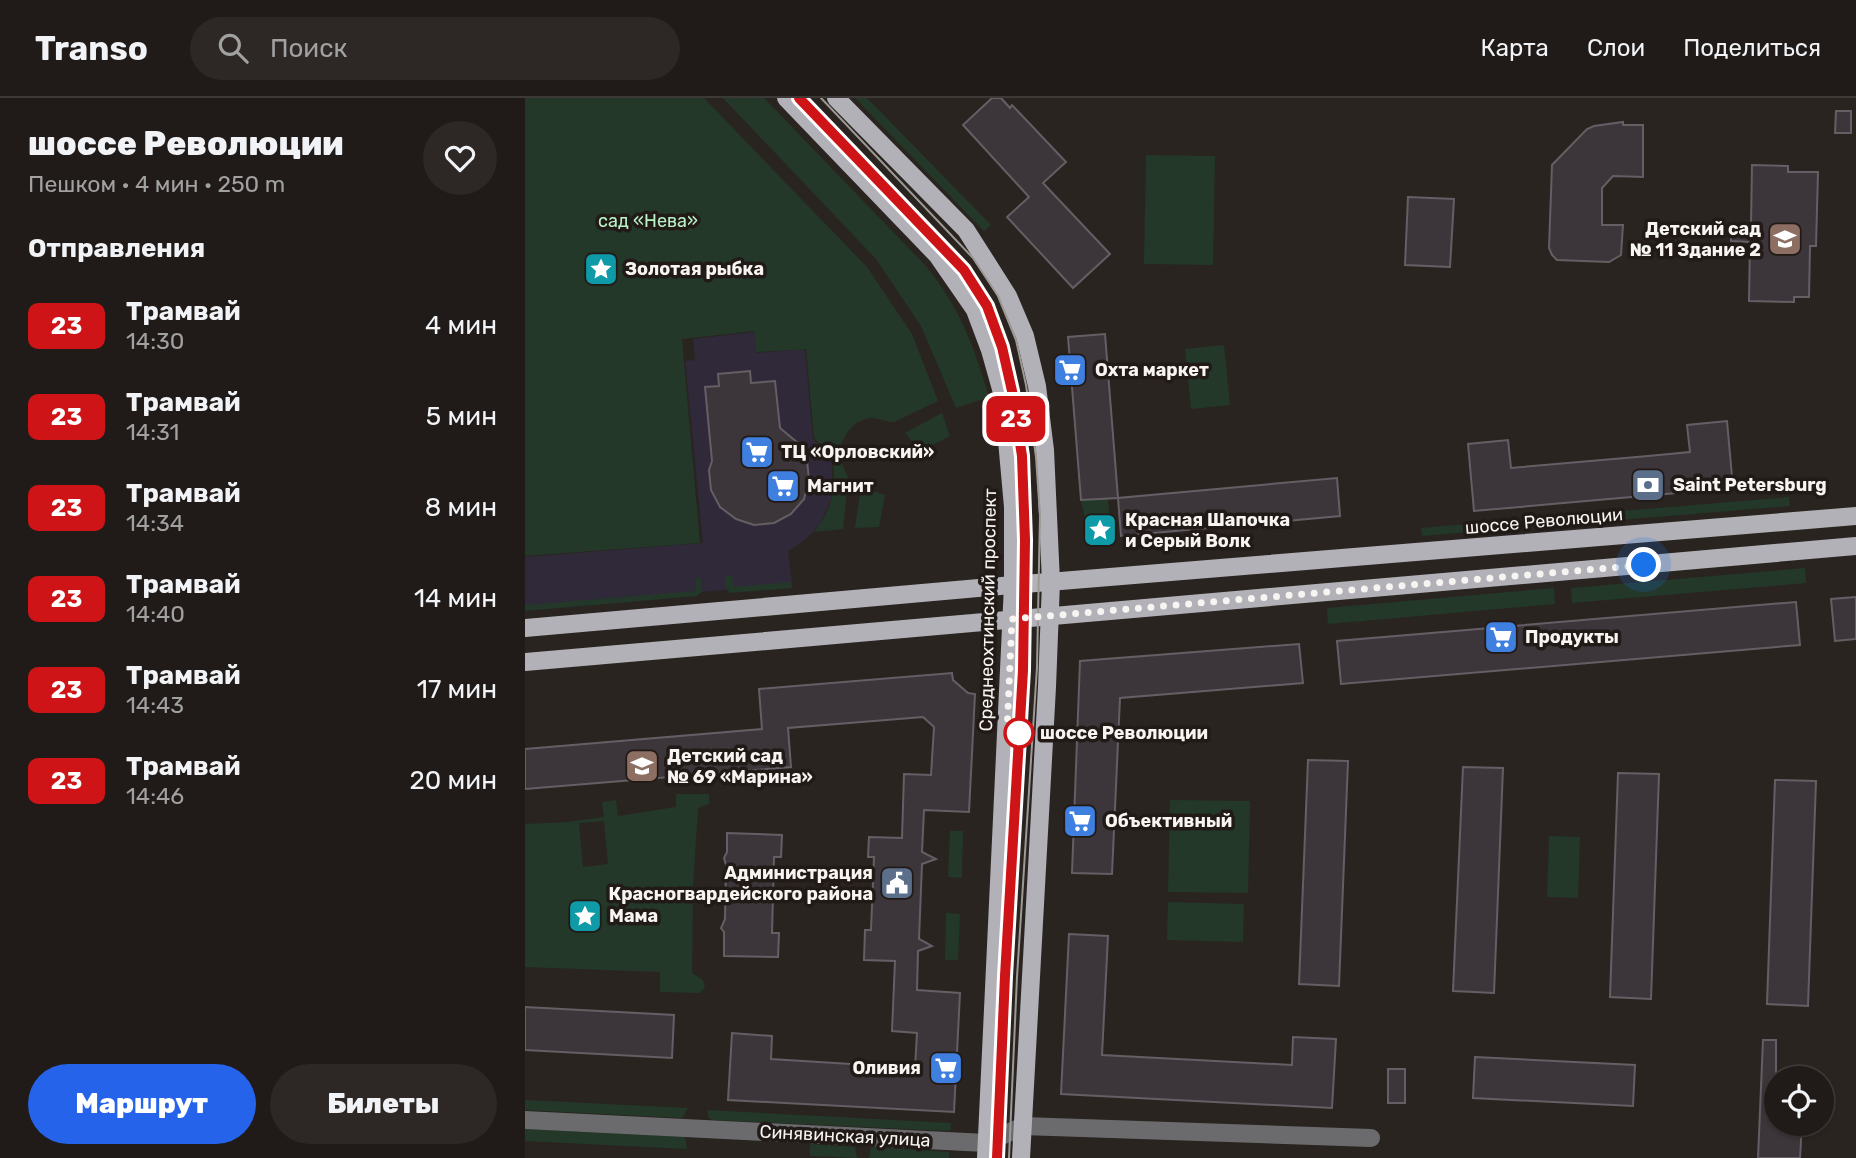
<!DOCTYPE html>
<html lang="ru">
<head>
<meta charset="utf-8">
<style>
	body { margin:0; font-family:Rubik,sans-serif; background:#2d2825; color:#f1f3f6; height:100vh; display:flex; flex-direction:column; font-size:26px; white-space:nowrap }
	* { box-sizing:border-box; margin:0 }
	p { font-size:23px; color:#a2a1a2 }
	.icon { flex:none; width:38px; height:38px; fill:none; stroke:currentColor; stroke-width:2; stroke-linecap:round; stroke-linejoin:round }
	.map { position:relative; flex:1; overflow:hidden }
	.drawer { display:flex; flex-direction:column; background:#201b18; width:525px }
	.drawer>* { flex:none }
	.badge { padding:0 14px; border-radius:10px; font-size:24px; line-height:46px }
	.buttons { position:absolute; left:1239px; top:968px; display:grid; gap:14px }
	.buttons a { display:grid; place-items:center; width:70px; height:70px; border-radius:50%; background:#201b18; box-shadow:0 2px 5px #0004,0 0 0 2px #3d3937; font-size:35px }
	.you { position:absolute; width:35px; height:35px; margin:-18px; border:5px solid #fff; border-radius:50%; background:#1a73e8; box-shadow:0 0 0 10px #1a73e833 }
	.map>.badge { position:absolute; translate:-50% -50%; box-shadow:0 0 0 4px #fff }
	h2 { padding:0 28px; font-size:26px; line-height:63px }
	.round { display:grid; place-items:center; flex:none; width:74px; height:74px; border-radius:37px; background:#2d2825 }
	.summary { display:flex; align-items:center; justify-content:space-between; height:119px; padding:0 28px }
	h1 { font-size:33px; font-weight:800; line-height:52px }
	.primary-button { display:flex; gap:14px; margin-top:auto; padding:14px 28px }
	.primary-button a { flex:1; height:80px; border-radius:42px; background:#2563eb; color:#fff; font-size:28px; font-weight:800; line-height:80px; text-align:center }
	.primary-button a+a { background:#2d2825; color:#f1f3f6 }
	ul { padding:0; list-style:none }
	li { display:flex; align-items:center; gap:21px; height:91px; padding:0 28px }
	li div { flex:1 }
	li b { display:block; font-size:26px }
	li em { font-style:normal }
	li .badge { min-width:77px; font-weight:700; text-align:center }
	header { display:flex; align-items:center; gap:42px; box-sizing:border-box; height:98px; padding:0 35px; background:#201b18; border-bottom:2px solid #3d3937 }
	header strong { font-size:33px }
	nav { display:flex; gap:38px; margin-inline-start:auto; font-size:24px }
	.search { width:490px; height:63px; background:#2d2825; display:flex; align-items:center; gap:18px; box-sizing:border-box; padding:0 24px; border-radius:38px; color:#a2a1a2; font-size:26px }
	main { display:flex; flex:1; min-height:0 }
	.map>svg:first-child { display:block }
	.commercial { fill:#2f293a }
	.green { fill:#233829; fill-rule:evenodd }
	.building { fill:#3c363b; stroke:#655e64; stroke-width:2 }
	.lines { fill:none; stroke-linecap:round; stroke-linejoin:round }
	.minor { stroke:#6b6b6e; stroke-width:18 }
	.major { stroke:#b2b1b8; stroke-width:18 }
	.tram { stroke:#9d9995; stroke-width:2 }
	.line-casing { stroke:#fff; stroke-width:16 }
	.line { stroke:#ce1417; stroke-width:10 }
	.walk { stroke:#f8f4f1; stroke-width:7; stroke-dasharray:0 12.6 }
	.stop-dot { fill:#fff; stroke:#ce1417; stroke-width:3.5 }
	.labels { text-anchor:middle; stroke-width:7; stroke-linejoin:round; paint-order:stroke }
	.park-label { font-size:18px; fill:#b9f1c7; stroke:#211a17 }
	.poi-label { font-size:18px; font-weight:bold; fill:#f8f4f1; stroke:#211a17; text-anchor:start }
	.street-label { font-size:18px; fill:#f8f4f1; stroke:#211a17 }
	.stop-label { font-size:18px; font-weight:bold; fill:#f8f4f1; stroke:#211a17; text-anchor:start }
</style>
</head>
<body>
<header>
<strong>Transo</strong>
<div class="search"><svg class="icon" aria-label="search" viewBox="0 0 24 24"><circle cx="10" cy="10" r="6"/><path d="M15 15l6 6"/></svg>Поиск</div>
<nav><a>Карта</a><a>Слои</a><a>Поделиться</a></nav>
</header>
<main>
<section class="drawer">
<div class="summary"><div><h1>шоссе Революции</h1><p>Пешком · 4 мин · 250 m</p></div><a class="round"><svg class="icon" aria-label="heart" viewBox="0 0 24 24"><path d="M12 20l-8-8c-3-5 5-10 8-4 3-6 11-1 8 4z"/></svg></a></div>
<h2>Отправления</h2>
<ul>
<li><span class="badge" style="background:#ce1417;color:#fff">23</span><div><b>Трамвай</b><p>14:30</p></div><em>4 мин</em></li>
<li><span class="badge" style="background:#ce1417;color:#fff">23</span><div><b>Трамвай</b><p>14:31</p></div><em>5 мин</em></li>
<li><span class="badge" style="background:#ce1417;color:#fff">23</span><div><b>Трамвай</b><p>14:34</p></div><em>8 мин</em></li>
<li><span class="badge" style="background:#ce1417;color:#fff">23</span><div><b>Трамвай</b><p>14:40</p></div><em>14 мин</em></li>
<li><span class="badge" style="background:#ce1417;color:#fff">23</span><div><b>Трамвай</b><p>14:43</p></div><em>17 мин</em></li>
<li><span class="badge" style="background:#ce1417;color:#fff">23</span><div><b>Трамвай</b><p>14:46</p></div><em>20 мин</em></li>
</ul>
<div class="primary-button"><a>Маршрут</a><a>Билеты</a></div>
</section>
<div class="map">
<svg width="1331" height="1060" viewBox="0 0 1331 1060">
	<rect width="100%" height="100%" fill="#2a2420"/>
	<!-- commercial -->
	<polygon class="commercial" points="229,234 231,255 280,251 288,341 305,357 307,367 306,401 295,427 281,441 263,453 267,486 0,509 0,459 178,445 160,263 170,262 168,241"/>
	<!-- green -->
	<g class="green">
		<path d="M 0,0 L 179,0 L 342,169 L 387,236 L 413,303 L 369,324 C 361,324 354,320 347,320 C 328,321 318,338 314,354 L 305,357 L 289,340 L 281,251 L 231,254 L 229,233 L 157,241 L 175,445 L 0,458 Z"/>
		<path d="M 198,0 L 239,0 L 400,167 C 434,208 449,248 464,299 L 431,310 L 396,228 L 351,161 Z"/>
		<polygon points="330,0 342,0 466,127 459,133"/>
		<polygon points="621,57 690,58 688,167 619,166"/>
		<polygon points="699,247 705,307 666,311 660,251"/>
		<polygon points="417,315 425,338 396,353 380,335"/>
		<path d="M 316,364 L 326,386 L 322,393 L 318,431 L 289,434 C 306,415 311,391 308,366 Z"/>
		<polygon points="336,389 360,397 354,429 330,430"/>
		<polygon points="1264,399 1265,408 897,438 896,430"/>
		<polygon points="583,400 586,438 577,437 560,421 556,402"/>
		<polygon points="1280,470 1281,485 1047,505 1046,490"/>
		<polygon points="207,477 209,489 266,484 267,490 205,495 201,490 200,478"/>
		<polygon points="176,479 177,493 172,498 0,513 0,507 171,493 171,480"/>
		<polygon points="1029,490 1030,506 803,526 802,510"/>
		<path d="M 151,696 L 184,696 L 184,706 L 173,710 L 168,787 L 167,875 L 178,882 L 180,889 L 175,895 L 135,894 L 135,874 L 0,869 L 0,726 L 43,724 L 79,719 L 77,704 L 91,702 L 93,718 L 151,709 ZM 79,723 L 83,766 L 58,769 L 54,725 Z"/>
		<polygon points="645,702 725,703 723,795 643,794"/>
		<polygon points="425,733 438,733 437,780 423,779"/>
		<polygon points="1024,738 1055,739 1053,800 1022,799"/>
		<polygon points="643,804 719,806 718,844 642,842"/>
		<polygon points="421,815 435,816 433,862 420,862"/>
		<polygon points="0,1002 163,1010 157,1020 0,1012"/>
		<polygon points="182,1012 426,1025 425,1033 188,1022 184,1020"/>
		<polygon points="0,1031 160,1039 162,1051 0,1043"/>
		<polygon points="285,1046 330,1049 332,1060 285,1058"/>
		<polygon points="346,1049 424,1054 424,1060 344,1060"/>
	</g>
	<!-- building -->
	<g class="building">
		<polygon points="467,0 476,0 485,10 487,7 541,64 518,85 585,156 548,190 482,119 504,99 438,27"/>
		<polygon points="1311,13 1326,13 1326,35 1310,35"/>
		<polygon points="1098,24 1098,27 1118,27 1118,79 1088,78 1077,90 1077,127 1098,127 1096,157 1084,164 1032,162 1027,157 1024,150 1027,67 1062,31 1069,28"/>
		<polygon points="1227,67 1263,68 1263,74 1293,74 1291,148 1285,148 1284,199 1269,199 1269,204 1224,203 1225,144 1206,143 1206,126 1226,127"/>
		<polygon points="883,99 929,101 925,169 880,167"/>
		<polygon points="580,236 593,400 556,402 543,239"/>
		<polygon points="225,273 226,285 250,283 255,330 273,345 282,362 284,382 279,401 266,416 249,425 229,427 211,421 195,409 186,392 184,372 187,363 180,289 194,288 193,276"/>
		<polygon points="1202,323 1208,390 949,413 943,346 983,342 986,370 1123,358 1165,354 1162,327"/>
		<polygon points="812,380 815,418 596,438 593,400"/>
		<polygon points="1331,499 1331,541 1310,543 1306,501"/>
		<polygon points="1271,504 1275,547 816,586 812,543"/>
		<polygon points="774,546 778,585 595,600 587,776 547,775 555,563"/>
		<polygon points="427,575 428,582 443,595 450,596 444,714 399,712 397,754 411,761 397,766 394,841 407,848 393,853 392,892 435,895 429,1014 203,1002 207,935 247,938 246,961 390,970 392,935 367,933 370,863 339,862 340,832 346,832 349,759 343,759 344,739 377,740 379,676 406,677 409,629 398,619 263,630 266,669 0,691 0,651 237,631 234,591"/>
		<polygon points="783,662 823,663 814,888 774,886"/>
		<polygon points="938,669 978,670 969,895 928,893"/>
		<polygon points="1093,675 1134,676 1126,901 1085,899"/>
		<polygon points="1250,682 1291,683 1283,908 1242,906"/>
		<polygon points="202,735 257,737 256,759 249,759 247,835 254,835 253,859 199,858 199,834 196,830 200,821 201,767 199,760 202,754"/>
		<polygon points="544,836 583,838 577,957 767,967 768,939 811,941 807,1010 536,996"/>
		<polygon points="0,909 149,917 147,960 0,952"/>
		<polygon points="1238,942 1251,942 1251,1026 1277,1026 1275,1060 1233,1060"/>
		<polygon points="950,959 1110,967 1108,1008 948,1000"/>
		<rect x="863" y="971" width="17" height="34"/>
	</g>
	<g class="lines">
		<!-- minor -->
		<polyline class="minor" points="0,1022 461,1045 498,1028 846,1040"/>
		<!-- major -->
		<g class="major">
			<polyline points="261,0 412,157 450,212 465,252 478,298 488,409 488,487 461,1060"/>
			<polyline points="311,0 441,132 483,198 500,238 512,288 520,352 526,484 522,589 496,1060"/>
			<polyline points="0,530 499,486 1331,418"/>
			<polyline points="0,564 1331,448"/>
		</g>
		<!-- tram -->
		<g class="tram">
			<polyline points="274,0 439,172 462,208 477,249 487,293 497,358 501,420 498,572 472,1060"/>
			<polyline points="296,0 448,160 473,198 491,242 501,287 511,359 515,417 512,569 492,879 484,1060"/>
		</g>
	</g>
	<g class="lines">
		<!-- line casing -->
		<g class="line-casing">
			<polyline id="line" points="274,0 439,172 462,208 477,249 487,293 497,358 500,442 498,572 480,878 472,1060"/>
		</g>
		<!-- line -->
		<use href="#line" class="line"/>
		<!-- walk -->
		<polyline class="walk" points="494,635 482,634 487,521 1119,467"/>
	</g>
	<!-- icons -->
	<defs>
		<g id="school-square" transform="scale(1.75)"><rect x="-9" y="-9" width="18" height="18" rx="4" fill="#8d6e63" stroke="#211a17"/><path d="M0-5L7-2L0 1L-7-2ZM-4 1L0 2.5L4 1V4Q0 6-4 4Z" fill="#fff"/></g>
		<g id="sight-square" transform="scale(1.75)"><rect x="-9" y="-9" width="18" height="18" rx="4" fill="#0f9aa8" stroke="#211a17"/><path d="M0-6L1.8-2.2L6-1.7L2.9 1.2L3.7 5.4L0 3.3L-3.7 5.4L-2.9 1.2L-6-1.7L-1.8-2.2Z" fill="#fff"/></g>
		<g id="supermarket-square" transform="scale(1.75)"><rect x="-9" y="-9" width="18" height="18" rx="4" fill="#3f7fe0" stroke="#211a17"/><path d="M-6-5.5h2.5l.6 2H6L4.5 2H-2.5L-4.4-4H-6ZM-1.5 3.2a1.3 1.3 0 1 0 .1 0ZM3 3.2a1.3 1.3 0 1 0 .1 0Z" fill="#fff"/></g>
		<g id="bank-square" transform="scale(1.75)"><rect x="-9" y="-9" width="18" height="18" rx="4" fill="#5c6f8a" stroke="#211a17"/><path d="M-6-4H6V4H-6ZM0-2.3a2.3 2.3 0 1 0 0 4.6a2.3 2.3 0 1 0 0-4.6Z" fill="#fff"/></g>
		<g id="civic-square" transform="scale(1.75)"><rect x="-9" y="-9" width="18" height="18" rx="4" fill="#5c6f8a" stroke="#211a17"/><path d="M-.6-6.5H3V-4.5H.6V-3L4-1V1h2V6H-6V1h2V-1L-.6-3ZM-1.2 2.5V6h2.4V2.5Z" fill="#fff"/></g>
	</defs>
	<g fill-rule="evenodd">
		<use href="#school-square" x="1260" y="141"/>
		<use href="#sight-square" x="76" y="171"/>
		<use href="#supermarket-square" x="545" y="272"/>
		<use href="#supermarket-square" x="232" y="354"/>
		<use href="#bank-square" x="1123" y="387"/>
		<use href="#supermarket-square" x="258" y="388"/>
		<use href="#sight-square" x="575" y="432"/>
		<use href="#supermarket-square" x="976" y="539"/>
		<use href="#school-square" x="117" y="668"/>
		<use href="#supermarket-square" x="555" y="723"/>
		<use href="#civic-square" x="372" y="785"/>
		<use href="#sight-square" x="60" y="818"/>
		<use href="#supermarket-square" x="421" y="970"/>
	</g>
	<!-- markers -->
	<circle class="stop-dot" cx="494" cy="635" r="14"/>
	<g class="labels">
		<!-- park labels -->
		<g class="park-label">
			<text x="123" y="129">сад «Нева»</text>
		</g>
		<!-- poi labels -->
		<g class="poi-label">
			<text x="1236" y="137" text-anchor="end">Детский сад<tspan x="1236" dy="21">№ 11 Здание 2</tspan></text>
			<text x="100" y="177">Золотая рыбка</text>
			<text x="570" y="278">Охта маркет</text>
			<text x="256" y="360">ТЦ «Орловский»</text>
			<text x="1148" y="393">Saint Petersburg</text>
			<text x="282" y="394">Магнит</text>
			<text x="600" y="428">Красная Шапочка<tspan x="600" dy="21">и Серый Волк</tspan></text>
			<text x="1000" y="545">Продукты</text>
			<text x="142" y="664">Детский сад<tspan x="142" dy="21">№ 69 «Марина»</tspan></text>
			<text x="580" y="729">Объективный</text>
			<text x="348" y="781" text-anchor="end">Администрация<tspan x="348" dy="21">Красногвардейского района</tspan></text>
			<text x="84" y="824">Мама</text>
			<text x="396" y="976" text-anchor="end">Оливия</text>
		</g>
		<!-- street labels -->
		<g class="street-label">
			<text transform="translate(1019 423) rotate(-5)" y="6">шоссе Революции</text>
			<text transform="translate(463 512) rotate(-89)" y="6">Среднеохтинский проспект</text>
			<text transform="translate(320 1038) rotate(3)" y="6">Синявинская улица</text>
		</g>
		<!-- stop labels -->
		<g class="stop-label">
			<text x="515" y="641">шоссе Революции</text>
		</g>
	</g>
</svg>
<div class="buttons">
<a><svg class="icon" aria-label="locate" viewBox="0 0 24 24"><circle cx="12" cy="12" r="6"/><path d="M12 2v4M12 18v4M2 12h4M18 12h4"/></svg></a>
</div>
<div class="you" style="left:1119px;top:467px"></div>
<b class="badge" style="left:491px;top:321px;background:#ce1417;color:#fff">23</b>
</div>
</main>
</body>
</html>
